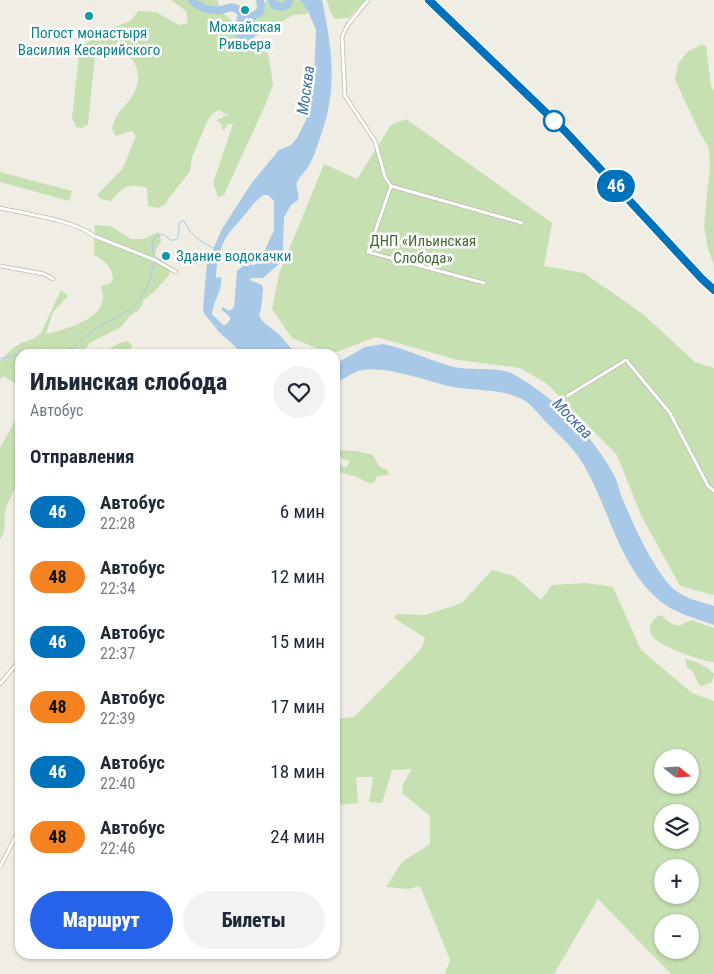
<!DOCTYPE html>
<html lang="ru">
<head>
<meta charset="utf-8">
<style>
	body { margin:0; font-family:"Roboto Condensed",sans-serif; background:#f2f2f3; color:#1f2937; height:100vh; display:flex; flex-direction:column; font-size:19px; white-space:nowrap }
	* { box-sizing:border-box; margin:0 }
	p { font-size:16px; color:#747a83 }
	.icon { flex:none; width:28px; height:28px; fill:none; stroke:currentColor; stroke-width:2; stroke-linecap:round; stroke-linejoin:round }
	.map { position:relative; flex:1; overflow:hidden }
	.sheet { position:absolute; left:15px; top:349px; width:325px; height:610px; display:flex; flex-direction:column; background:#fff; border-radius:15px; box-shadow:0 1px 4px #0004 }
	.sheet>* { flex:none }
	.badge { padding:0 10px; border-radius:16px; font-size:18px; line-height:32px }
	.needle { width:32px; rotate:108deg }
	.buttons { position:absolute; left:654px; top:749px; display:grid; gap:10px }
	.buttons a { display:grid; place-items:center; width:45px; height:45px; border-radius:50%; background:#fff; box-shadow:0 1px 4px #0004; font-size:25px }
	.map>.badge { position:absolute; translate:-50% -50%; box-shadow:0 0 0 2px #fff }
	h2 { padding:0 15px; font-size:19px; line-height:45px }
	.round { display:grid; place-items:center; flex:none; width:52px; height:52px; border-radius:26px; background:#f2f2f3 }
	.overview { display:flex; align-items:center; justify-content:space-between; height:85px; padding:0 15px }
	h1 { font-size:24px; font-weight:800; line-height:38px }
	.primary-button { display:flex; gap:10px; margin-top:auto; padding:10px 15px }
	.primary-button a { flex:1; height:58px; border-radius:30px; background:#2563eb; color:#fff; font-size:20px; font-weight:800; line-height:58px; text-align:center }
	.primary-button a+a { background:#f2f2f3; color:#1f2937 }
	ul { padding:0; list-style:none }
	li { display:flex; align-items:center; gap:15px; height:65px; padding:0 15px }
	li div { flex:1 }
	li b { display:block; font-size:19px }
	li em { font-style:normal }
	li .badge { min-width:55px; font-weight:700; text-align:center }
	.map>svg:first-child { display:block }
	.green { fill:#c7e0b2; fill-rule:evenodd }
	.water { fill:#a7c8e6; fill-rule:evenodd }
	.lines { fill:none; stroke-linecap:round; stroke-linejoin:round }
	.stream { stroke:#a7c8e6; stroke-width:1 }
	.river { stroke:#a7c8e6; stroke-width:8 }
	.street-casing { stroke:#bdb8ab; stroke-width:4.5 }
	.primary-casing { stroke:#d4bd6e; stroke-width:6 }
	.street { stroke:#fff; stroke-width:3 }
	.primary { stroke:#f1df9c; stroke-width:5 }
	.line-casing { stroke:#fff; stroke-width:11 }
	.line { stroke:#0072bc; stroke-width:8 }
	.culture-dot { fill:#0f9aa8; stroke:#fff; stroke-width:2 }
	.stop-dot { fill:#fff; stroke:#0072bc; stroke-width:2.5 }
	.labels { text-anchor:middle; stroke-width:5; stroke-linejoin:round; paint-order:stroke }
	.culture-label { font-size:15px; fill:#0d838f; stroke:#fff }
	.park-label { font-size:15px; fill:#426b30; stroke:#fff }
	.water-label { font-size:16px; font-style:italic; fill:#3c6e9f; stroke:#fff }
</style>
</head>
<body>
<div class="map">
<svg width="714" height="974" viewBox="0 0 714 974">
	<rect width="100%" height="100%" fill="#f0ede4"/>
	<!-- green -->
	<g class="green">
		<path d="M 171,0 L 217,0 L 221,11 L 235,24 L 236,38 L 267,0 L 300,0 L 308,11 L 307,14 L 293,15 L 249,40 L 243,48 L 253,47 L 268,53 L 273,84 L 267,101 L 224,195 L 218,197 L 213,183 L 233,124 L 228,124 L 224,130 L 221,128 L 223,125 L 217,121 L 219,118 L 222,119 L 224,115 L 227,117 L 228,115 L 219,110 L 212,114 L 207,122 L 192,157 L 190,171 L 164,205 L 158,208 L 148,206 L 147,188 C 127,183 124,186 111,201 L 101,199 L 97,195 L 123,168 L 136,136 L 132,131 L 116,136 L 112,129 C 117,108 125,109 134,93 C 142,79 138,59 123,52 C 116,48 104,48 96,46 L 88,124 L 82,128 L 76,127 L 72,118 L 80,46 L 117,26 L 131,21 L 138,11 L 156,12 L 179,25 L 188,23 L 186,11 Z"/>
		<polygon points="327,0 365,0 349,18 335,19 330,11"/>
		<polygon points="701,45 706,46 711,86 714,91 714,265 708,249 704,226 710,165 709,148 700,133 675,80 678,64 687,52"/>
		<polygon points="406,119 552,223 544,266 584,273 643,314 695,362 714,368 714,595 680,586 641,515 617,455 546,383 520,368 458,360 376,337 331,354 292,338 272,309 279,274 324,164 357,179 391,125"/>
		<polygon points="0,172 72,191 69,201 0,182"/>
		<path d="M 95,225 L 111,226 L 131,239 L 143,239 L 158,232 L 160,234 L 161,242 L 156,249 L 155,256 L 172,267 L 169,275 L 154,292 L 144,300 L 139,310 L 130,316 L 121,327 L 90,343 L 81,354 L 20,354 L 20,387 L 4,376 L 0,379 L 0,362 L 2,359 L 13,348 L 21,343 L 33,339 L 41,333 L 61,290 L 68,296 L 53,312 L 46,334 C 62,330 98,321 102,302 C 104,297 102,291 101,286 L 109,284 L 113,280 C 112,266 106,262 94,255 Z"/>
		<polygon points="127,341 132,345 128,354 102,354 119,343"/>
		<path d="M 20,412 L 20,481 C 15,487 7,504 5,511 C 3,522 8,528 0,539 L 0,448 Z"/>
		<polygon points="336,450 356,451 373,455 379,466 388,471 389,475 377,476 375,482 371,484 355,476 345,474 335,469 335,464 339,464 346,468 349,463 348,460 342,459 339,455 335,457"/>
		<path d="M 492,570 L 514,576 L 541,600 L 552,585 L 586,583 L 613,587 L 641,650 L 692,693 L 714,701 L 714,974 L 671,974 L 598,899 L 554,974 L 445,974 L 450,960 L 420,886 L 408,889 L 386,887 L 402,862 L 430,844 L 430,816 L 402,793 L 403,784 L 412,769 L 392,770 L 382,803 L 369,802 L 373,777 L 356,777 L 358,803 L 338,805 L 335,795 L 335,719 L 354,717 L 422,648 L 425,638 L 394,618 L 397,614 L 425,615 L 462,603 ZM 662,758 L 690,758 L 690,785 L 662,785 ZM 662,812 L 690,812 L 690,840 L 662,840 ZM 662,868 L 690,868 L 690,895 L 662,895 ZM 662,922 L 690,922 L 690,950 L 662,950 Z"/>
		<path d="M 658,615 L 662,616 C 667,620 675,629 683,624 C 686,623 688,621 691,620 L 714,628 L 714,662 C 700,661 661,647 652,636 C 650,633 650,629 650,625 Z"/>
		<path d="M 685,659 C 695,661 707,666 714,674 L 712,682 L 702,686 L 699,685 L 693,672 L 687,667 Z"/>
	</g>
	<!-- water -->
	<g class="water">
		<path d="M 300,0 L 322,0 C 332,49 338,87 321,135 C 317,146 313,161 306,170 C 303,174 299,177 297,182 C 295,189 300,194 298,200 L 291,205 L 284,217 L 283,248 L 280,263 L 263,278 L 251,278 L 250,280 L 262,285 L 263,288 L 261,309 L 259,315 C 263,324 269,326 276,332 C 286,340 286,346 300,354 L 247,354 L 238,349 L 219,332 L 204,313 L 203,308 L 207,263 L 222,229 L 251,184 L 279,150 L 291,145 L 297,138 L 306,120 L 314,82 L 316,30 L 308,11 ZM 263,195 L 268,195 L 274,201 L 274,230 L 259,263 L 253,265 L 245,264 L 237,271 L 234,307 L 230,311 L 222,307 L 222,310 L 230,317 L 230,320 L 226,325 L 223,325 L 212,314 C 213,301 223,290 221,277 L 216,278 C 216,263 220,245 229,233 C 233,228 238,223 242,218 C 249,210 254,202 263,195 Z"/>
		<path d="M 383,344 C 409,349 433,363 459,368 C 475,370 503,367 515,375 C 557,400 592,434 615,477 C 618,483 619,489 621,495 C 631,520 655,574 675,590 C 686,599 701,602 714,606 L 714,625 C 697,619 672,612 659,600 C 621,569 609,510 586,469 C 577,451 560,436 547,423 C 539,415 532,404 522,399 C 500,388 471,391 448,386 C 425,380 385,366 362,370 C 353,372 344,379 335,383 L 335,364 L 365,347 Z"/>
	</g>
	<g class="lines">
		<!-- stream -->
		<g class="stream">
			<path d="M 22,354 L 51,353 L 72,348 L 94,330 L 132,308 L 145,292 L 148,285 L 155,260 L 152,246 L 155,237 L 163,234 L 170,240 L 175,240 C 182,235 176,227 181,221 L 184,221 L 190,231 L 199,240 L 213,248"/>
			<polyline points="0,359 20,354"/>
		</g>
		<!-- river -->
		<g class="river">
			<path d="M 192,0 C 198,6 206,10 214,10 C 225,12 234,1 242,14 C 240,23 230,39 250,37 L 252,31 L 247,21 L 248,19 L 260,12 L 261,7 L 260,0"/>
			<polyline points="272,0 274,5 283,7 288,4 289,0"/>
		</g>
		<!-- street casing -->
		<g class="street-casing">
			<g id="street">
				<polyline points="368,0 347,26 342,37 345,96 375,141 385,177 391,186"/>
				<path d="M 0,208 C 26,214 74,220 94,236 L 155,260 L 176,272"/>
				<polyline points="0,266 44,274 53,279"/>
				<polyline points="484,283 368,252 391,186 522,223"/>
				<polyline points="567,396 626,360 670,413 708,486 714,491"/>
				<polyline points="20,548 18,552 18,559 20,560"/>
				<polyline points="0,684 20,660"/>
				<polyline points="0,867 20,828"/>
			</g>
		</g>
		<!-- primary casing -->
		<g class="primary-casing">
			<polyline id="primary" points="429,0 551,118 714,290"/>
		</g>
		<!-- street -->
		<use href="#street" class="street"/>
		<!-- primary -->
		<use href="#primary" class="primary"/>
	</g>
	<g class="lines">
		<!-- line casing -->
		<g class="line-casing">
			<polyline id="line" points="429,0 565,131 702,279 714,290"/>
		</g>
		<!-- line -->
		<use href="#line" class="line"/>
	</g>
	<!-- markers -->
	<g class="culture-dot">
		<circle cx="245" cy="10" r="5"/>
		<circle cx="89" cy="16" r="5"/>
		<circle cx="166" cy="256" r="5"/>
	</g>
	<circle class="stop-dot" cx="554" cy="121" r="10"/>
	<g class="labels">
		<!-- culture labels -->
		<g class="culture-label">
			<text x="245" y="32">Можайская<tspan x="245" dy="17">Ривьера</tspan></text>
			<text x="89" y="38">Погост монастыря<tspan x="89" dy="17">Василия Кесарийского</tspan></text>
			<text x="176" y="261" text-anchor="start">Здание водокачки</text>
		</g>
		<!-- park labels -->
		<g class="park-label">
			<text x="423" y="246">ДНП «Ильинская<tspan x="423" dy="17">Слобода»</tspan></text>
		</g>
		<!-- water labels -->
		<g class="water-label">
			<text transform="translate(305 90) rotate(-82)" y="6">Москва</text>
			<text transform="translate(573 418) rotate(46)" y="6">Москва</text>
		</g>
	</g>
</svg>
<div class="buttons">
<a><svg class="needle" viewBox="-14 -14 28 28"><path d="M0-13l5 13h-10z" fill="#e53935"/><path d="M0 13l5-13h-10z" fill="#747a83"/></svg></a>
<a><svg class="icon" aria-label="layers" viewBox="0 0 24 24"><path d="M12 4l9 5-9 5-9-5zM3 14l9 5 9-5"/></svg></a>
<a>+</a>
<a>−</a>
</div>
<b class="badge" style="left:616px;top:186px;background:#0072bc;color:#fff">46</b>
<section class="sheet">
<div class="overview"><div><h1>Ильинская слобода</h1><p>Автобус</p></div><a class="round"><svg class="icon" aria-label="heart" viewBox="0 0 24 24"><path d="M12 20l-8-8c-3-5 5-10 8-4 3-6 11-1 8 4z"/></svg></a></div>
<h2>Отправления</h2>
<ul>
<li><span class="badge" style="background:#0072bc;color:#fff">46</span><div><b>Автобус</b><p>22:28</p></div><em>6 мин</em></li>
<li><span class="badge" style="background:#f58220;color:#111">48</span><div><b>Автобус</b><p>22:34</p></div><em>12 мин</em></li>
<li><span class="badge" style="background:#0072bc;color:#fff">46</span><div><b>Автобус</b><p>22:37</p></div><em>15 мин</em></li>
<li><span class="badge" style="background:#f58220;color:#111">48</span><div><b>Автобус</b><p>22:39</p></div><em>17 мин</em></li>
<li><span class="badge" style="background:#0072bc;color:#fff">46</span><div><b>Автобус</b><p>22:40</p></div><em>18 мин</em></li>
<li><span class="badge" style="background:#f58220;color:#111">48</span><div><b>Автобус</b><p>22:46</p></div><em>24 мин</em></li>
</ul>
<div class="primary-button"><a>Маршрут</a><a>Билеты</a></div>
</section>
</div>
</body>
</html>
